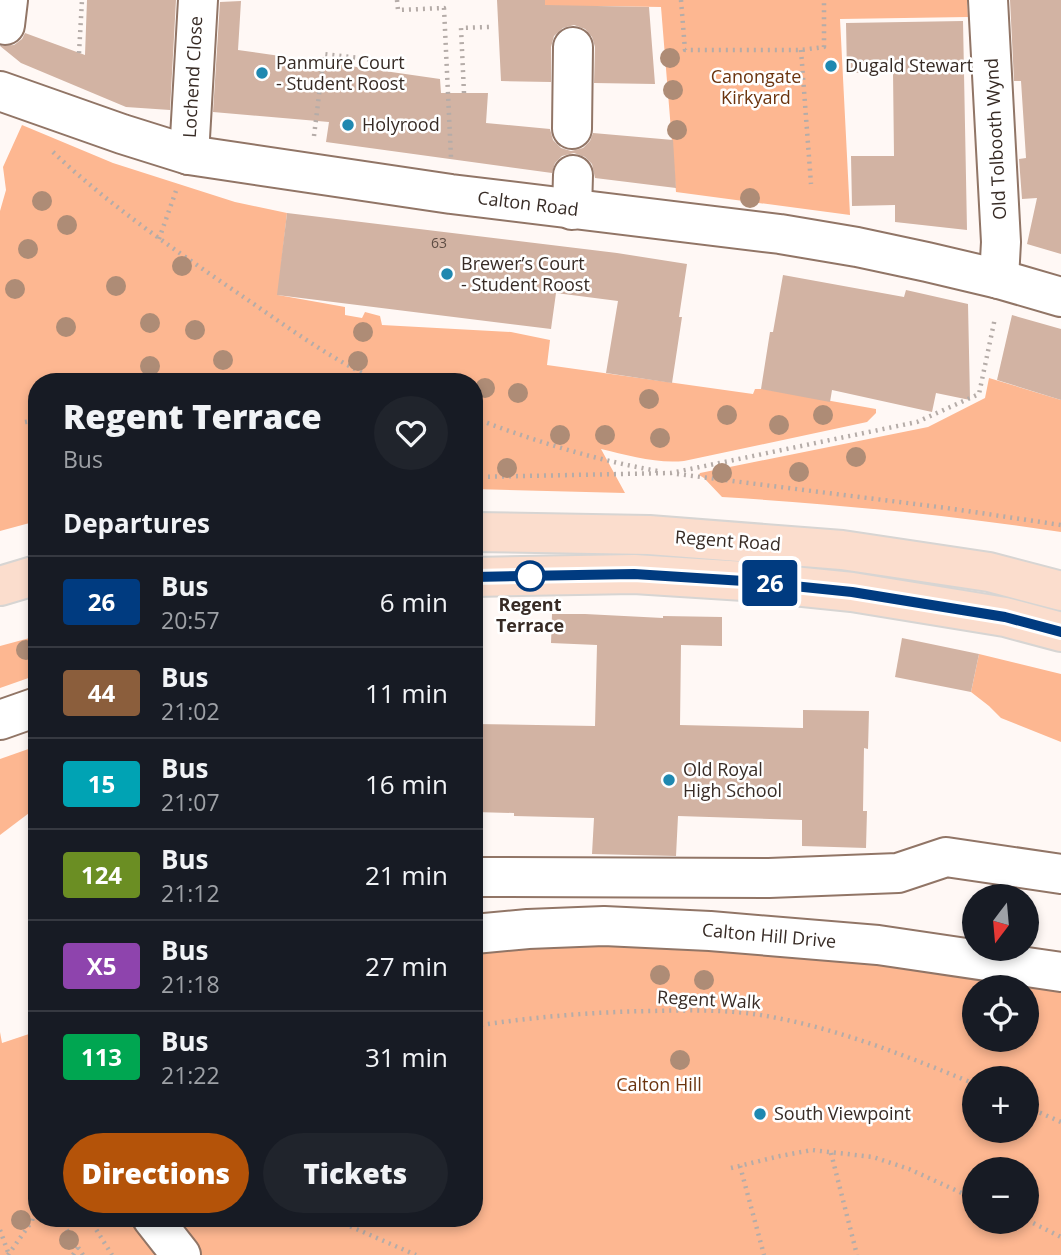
<!DOCTYPE html>
<html lang="en">
<head>
<meta charset="utf-8">
<style>
	body { margin:0; font-family:"Open Sans",sans-serif; background:#20242c; color:#f1f3f6; height:100vh; display:flex; flex-direction:column; font-size:26px; white-space:nowrap }
	* { box-sizing:border-box; margin:0 }
	p { font-size:23px; color:#9ea1a6 }
	.icon { flex:none; width:38px; height:38px; fill:none; stroke:currentColor; stroke-width:2; stroke-linecap:round; stroke-linejoin:round }
	.map { position:relative; flex:1; overflow:hidden }
	.details { position:absolute; left:28px; top:373px; width:455px; height:854px; display:flex; flex-direction:column; background:#171b24; border-radius:28px; box-shadow:0 4px 10px #0003 }
	.details>* { flex:none }
	.badge { padding:0 14px; border-radius:5px; font-size:24px; line-height:46px }
	.needle { width:46px; rotate:196deg }
	.fabs { position:absolute; left:962px; top:884px; display:grid; gap:14px }
	.fabs a { display:grid; place-items:center; width:77px; height:77px; border-radius:50%; background:#171b24; box-shadow:0 4px 10px #0003; font-size:35px }
	.map>.badge { position:absolute; translate:-50% -50%; box-shadow:0 0 0 4px #fff }
	h2 { padding:0 35px; font-size:26px; line-height:63px }
	.round { display:grid; place-items:center; flex:none; width:74px; height:74px; border-radius:37px; background:#20242c }
	.summary { display:flex; align-items:center; justify-content:space-between; height:119px; padding:0 35px }
	h1 { font-size:33px; font-weight:800; line-height:52px }
	.action { display:flex; gap:14px; margin-top:auto; padding:14px 35px }
	.action a { flex:1; height:80px; border-radius:42px; background:#b45309; color:#fff; font-size:28px; font-weight:800; line-height:80px; text-align:center }
	.action a+a { background:#20242c; color:#f1f3f6 }
	ul { padding:0; list-style:none }
	li { display:flex; align-items:center; gap:21px; height:91px; padding:0 35px; border-top:2px solid #363941 }
	li div { flex:1 }
	li b { display:block; font-size:26px }
	li em { font-style:normal }
	li .badge { min-width:77px; font-weight:700; text-align:center }
	.map>svg:first-child { display:block }
	.green { fill:#fdb791; fill-rule:evenodd }
	.building { fill:#d2b3a3 }
	.lines { fill:none; stroke-linecap:round; stroke-linejoin:round }
	.minor-casing { stroke:#917566; stroke-width:42 }
	.major-casing { stroke:#d7d5d3; stroke-width:42 }
	.path { stroke:#b5aca8; stroke-width:4.5; stroke-dasharray:2 5; stroke-linecap:butt }
	.minor { stroke:#fff; stroke-width:38 }
	.major { stroke:#fbddcd; stroke-width:38 }
	.tree { fill:#ae8c76 }
	.line-casing { stroke:#fff; stroke-width:16 }
	.line { stroke:#003b80; stroke-width:10 }
	.poi-dot { fill:#1f88b0; stroke:#fff; stroke-width:2.5 }
	.stop-dot { fill:#fff; stroke:#003b80; stroke-width:3.5 }
	.labels { text-anchor:middle; stroke-width:5; stroke-linejoin:round; paint-order:stroke }
	.number-label { font-size:14px; fill:#5e4d44 }
	.poi-label { font-size:18px; fill:#372b25; stroke:#fff; text-anchor:start }
	.street-label { font-size:18px; fill:#372b25; stroke:#fff }
	.park-label { font-size:18px; fill:#6b340f; stroke:#fff }
	.stop-label { font-size:18px; font-weight:bold; fill:#372b25; stroke:#fff }
</style>
</head>
<body>
<div class="map">
<svg width="1061" height="1255" viewBox="0 0 1061 1255">
	<rect width="100%" height="100%" fill="#fff8f5"/>
	<!-- green -->
	<g class="green">
		<polygon points="545,0 967,0 968,17 840,19 850,215 676,192 661,7 595,6 545,8"/>
		<path d="M 22,125 L 113,163 L 235,202 L 287,213 L 278,295 L 345,307 L 345,315 L 362,318 L 365,312 L 380,316 L 382,325 L 511,332 L 550,340 L 547,365 L 753,394 L 755,389 L 764,389 L 876,409 L 876,413 L 867,422 L 684,461 C 657,464 627,455 601,449 L 625,493 L 474,489 L 474,382 L 37,382 L 37,521 L 0,531 L 0,211 L 6,190 L 3,167 Z"/>
		<path d="M 989,378 L 1061,400 L 1061,532 C 949,515 835,504 722,497 L 704,478 L 699,475 L 700,473 L 928,427 L 985,398 Z"/>
		<polygon points="37,636 37,675 0,688 0,646"/>
		<polygon points="979,654 1061,674 1061,742 1001,718 989,706 971,692"/>
		<polygon points="37,746 37,807 0,835 0,759"/>
		<path d="M 474,917 L 1061,958 L 1061,1255 L 0,1255 L 0,1032 L 2,1043 L 35,1032 L 37,1038 L 37,1218 L 474,1218 ZM 975,987 L 1027,987 L 1027,1040 L 975,1040 ZM 975,1078 L 1027,1078 L 1027,1130 L 975,1130 ZM 975,1169 L 1027,1169 L 1027,1222 L 975,1222 Z"/>
	</g>
	<!-- building -->
	<g class="building">
		<polygon points="87,0 176,0 170,110 126,107 21,63 0,46 14,45 22,39 25,33 85,55"/>
		<polygon points="497,0 545,0 545,5 649,7 655,84 594,83 595,47 592,37 585,29 574,25 563,28 554,36 551,47 551,82 501,81"/>
		<polygon points="1010,0 1061,0 1061,254 1027,244 1037,198 1022,199 1019,159 1026,158 1021,81 1014,81"/>
		<polygon points="241,1 238,50 440,79 441,93 488,93 486,123 550,129 553,140 561,148 571,151 583,148 590,141 593,133 673,140 676,188 595,178 592,164 585,157 574,153 562,156 555,163 552,173 326,142 329,122 213,112 220,2"/>
		<polygon points="963,21 967,230 895,222 895,205 852,206 851,156 894,156 893,72 847,73 846,23"/>
		<polygon points="287,213 617,253 687,264 679,317 682,317 672,383 606,373 618,301 556,293 551,329 277,295"/>
		<polygon points="783,275 904,297 906,290 968,304 970,400 936,393 932,412 832,390 830,402 761,389 770,332 773,332"/>
		<polygon points="1012,315 1061,329 1061,400 997,380"/>
		<polygon points="552,614 585,614 663,618 663,616 722,617 722,646 681,645 680,725 803,728 803,710 869,711 868,749 864,748 863,811 867,811 866,848 802,846 802,820 678,816 676,856 592,854 594,818 514,816 514,813 474,812 474,724 595,726 597,645 551,643"/>
		<polygon points="902,638 979,654 971,692 895,677"/>
	</g>
	<g class="lines">
		<!-- minor casing -->
		<g class="minor-casing">
			<g id="minor">
				<polyline points="988,0 1001,242 999,279"/>
				<polyline points="5,25 8,0"/>
				<polyline points="0,91 122,134 189,155 451,194 780,234 857,247 927,262 999,279 1061,297"/>
				<polyline points="572,129 573,47"/>
				<polyline points="189,155 198,0"/>
				<polyline points="572,210 573,175"/>
				<polyline points="0,720 37,707"/>
				<polyline points="474,877 769,878 898,873 946,857 1061,874"/>
				<polyline points="474,934 528,929 604,926 710,931 878,945 1061,972"/>
				<polyline points="152,1218 181,1255"/>
			</g>
		</g>
		<!-- major casing -->
		<g class="major-casing">
			<g id="major">
				<polyline points="474,532 649,535 842,550 989,572 1061,591"/>
				<polyline points="474,577 634,574 744,581 852,592 1005,617 1061,632"/>
				<polyline points="0,586 37,575"/>
			</g>
		</g>
		<!-- path -->
		<g class="path">
			<polyline points="397,0 398,10 444,8 451,158"/>
			<polyline points="681,0 685,50 801,50 824,47 824,0"/>
			<polyline points="801,50 811,184"/>
			<polyline points="79,53 82,0"/>
			<polyline points="464,93 461,28 489,27"/>
			<polyline points="314,136 324,54 394,62"/>
			<path d="M 53,152 C 111,207 179,253 245,298 C 289,328 332,360 381,382"/>
			<polyline points="159,239 177,188"/>
			<path d="M 474,418 C 534,441 595,460 658,471"/>
			<polyline points="25,422 37,420"/>
			<polyline points="677,474 947,508 1061,525"/>
			<polyline points="474,477 671,473 917,422 979,394 995,318"/>
			<path d="M 474,1026 C 533,1017 591,1012 650,1011 C 692,1010 735,1009 777,1018 C 845,1031 911,1058 975,1084"/>
			<polyline points="1027,1107 1061,1122"/>
			<polyline points="831,1153 857,1255"/>
			<polyline points="740,1166 764,1255"/>
			<polyline points="731,1168 780,1156 812,1150 873,1157 909,1169 975,1199"/>
			<polyline points="59,1218 83,1255"/>
			<polyline points="89,1218 112,1255"/>
			<polyline points="331,1218 416,1255"/>
			<polyline points="1027,1220 1061,1237"/>
			<polyline points="0,1230 9,1255"/>
			<polyline points="8,1255 32,1221 37,1198"/>
			<polyline points="73,1255 78,1247"/>
		</g>
		<!-- minor -->
		<use href="#minor" class="minor"/>
		<!-- major -->
		<use href="#major" class="major"/>
	</g>
	<!-- trees -->
	<g class="tree">
		<circle cx="670" cy="58" r="10"/>
		<circle cx="673" cy="90" r="10"/>
		<circle cx="677" cy="130" r="10"/>
		<circle cx="750" cy="198" r="10"/>
		<circle cx="42" cy="201" r="10"/>
		<circle cx="67" cy="225" r="10"/>
		<circle cx="28" cy="249" r="10"/>
		<circle cx="182" cy="266" r="10"/>
		<circle cx="116" cy="286" r="10"/>
		<circle cx="15" cy="289" r="10"/>
		<circle cx="150" cy="323" r="10"/>
		<circle cx="66" cy="327" r="10"/>
		<circle cx="195" cy="330" r="10"/>
		<circle cx="363" cy="332" r="10"/>
		<circle cx="223" cy="360" r="10"/>
		<circle cx="358" cy="361" r="10"/>
		<circle cx="150" cy="366" r="10"/>
		<circle cx="485" cy="388" r="10"/>
		<circle cx="518" cy="393" r="10"/>
		<circle cx="649" cy="399" r="10"/>
		<circle cx="727" cy="415" r="10"/>
		<circle cx="823" cy="415" r="10"/>
		<circle cx="779" cy="425" r="10"/>
		<circle cx="560" cy="435" r="10"/>
		<circle cx="605" cy="435" r="10"/>
		<circle cx="660" cy="438" r="10"/>
		<circle cx="856" cy="457" r="10"/>
		<circle cx="507" cy="468" r="10"/>
		<circle cx="799" cy="472" r="10"/>
		<circle cx="722" cy="473" r="10"/>
		<circle cx="26" cy="650" r="10"/>
		<circle cx="660" cy="975" r="10"/>
		<circle cx="704" cy="980" r="10"/>
		<circle cx="680" cy="1060" r="10"/>
		<circle cx="21" cy="1220" r="10"/>
		<circle cx="69" cy="1240" r="10"/>
	</g>
	<g class="lines">
		<!-- line casing -->
		<g class="line-casing">
			<polyline id="line" points="474,577 634,574 744,581 852,592 1005,617 1061,632"/>
		</g>
		<!-- line -->
		<use href="#line" class="line"/>
	</g>
	<!-- markers -->
	<g class="poi-dot">
		<circle cx="831" cy="66" r="7"/>
		<circle cx="262" cy="73" r="7"/>
		<circle cx="348" cy="125" r="7"/>
		<circle cx="447" cy="274" r="7"/>
		<circle cx="669" cy="780" r="7"/>
		<circle cx="760" cy="1114" r="7"/>
	</g>
	<circle class="stop-dot" cx="530" cy="576" r="14"/>
	<g class="labels">
		<!-- number labels -->
		<g class="number-label">
			<text x="439" y="248">63</text>
		</g>
		<!-- poi labels -->
		<g class="poi-label">
			<text x="276" y="69">Panmure Court<tspan x="276" dy="21">- Student Roost</tspan></text>
			<text x="845" y="72">Dugald Stewart</text>
			<text x="362" y="131">Holyrood</text>
			<text x="461" y="270">Brewer’s Court<tspan x="461" dy="21">- Student Roost</tspan></text>
			<text x="683" y="776">Old Royal<tspan x="683" dy="21">High School</tspan></text>
			<text x="774" y="1120">South Viewpoint</text>
		</g>
		<!-- street labels -->
		<g class="street-label">
			<text transform="translate(193 77) rotate(-87)" y="6">Lochend Close</text>
			<text transform="translate(996 139) rotate(-93)" y="6">Old Tolbooth Wynd</text>
			<text transform="translate(528 204) rotate(7)" y="6">Calton Road</text>
			<text transform="translate(728 541) rotate(4)" y="6">Regent Road</text>
			<text transform="translate(769 936) rotate(5)" y="6">Calton Hill Drive</text>
			<text transform="translate(709 1000) rotate(3)" y="6">Regent Walk</text>
		</g>
		<!-- park labels -->
		<g class="park-label">
			<text x="756" y="83">Canongate<tspan x="756" dy="21">Kirkyard</tspan></text>
			<text x="659" y="1091">Calton Hill</text>
		</g>
		<!-- stop labels -->
		<g class="stop-label">
			<text x="530" y="611">Regent<tspan x="530" dy="21">Terrace</tspan></text>
		</g>
	</g>
</svg>
<div class="fabs">
<a><svg class="needle" viewBox="-14 -14 28 28"><path d="M0-13l5 13h-10z" fill="#e53935"/><path d="M0 13l5-13h-10z" fill="#9ea1a6"/></svg></a>
<a><svg class="icon" aria-label="locate" viewBox="0 0 24 24"><circle cx="12" cy="12" r="6"/><path d="M12 2v4M12 18v4M2 12h4M18 12h4"/></svg></a>
<a>+</a>
<a>−</a>
</div>
<b class="badge" style="left:770px;top:583px;background:#003b80;color:#fff">26</b>
<section class="details">
<div class="summary"><div><h1>Regent Terrace</h1><p>Bus</p></div><a class="round"><svg class="icon" aria-label="heart" viewBox="0 0 24 24"><path d="M12 20l-8-8c-3-5 5-10 8-4 3-6 11-1 8 4z"/></svg></a></div>
<h2>Departures</h2>
<ul>
<li><span class="badge" style="background:#003b80;color:#fff">26</span><div><b>Bus</b><p>20:57</p></div><em>6 min</em></li>
<li><span class="badge" style="background:#8b5e3c;color:#fff">44</span><div><b>Bus</b><p>21:02</p></div><em>11 min</em></li>
<li><span class="badge" style="background:#00a3b4;color:#fff">15</span><div><b>Bus</b><p>21:07</p></div><em>16 min</em></li>
<li><span class="badge" style="background:#6b8e23;color:#fff">124</span><div><b>Bus</b><p>21:12</p></div><em>21 min</em></li>
<li><span class="badge" style="background:#8e44ad;color:#fff">X5</span><div><b>Bus</b><p>21:18</p></div><em>27 min</em></li>
<li><span class="badge" style="background:#00a651;color:#fff">113</span><div><b>Bus</b><p>21:22</p></div><em>31 min</em></li>
</ul>
<div class="action"><a>Directions</a><a>Tickets</a></div>
</section>
</div>
</body>
</html>
